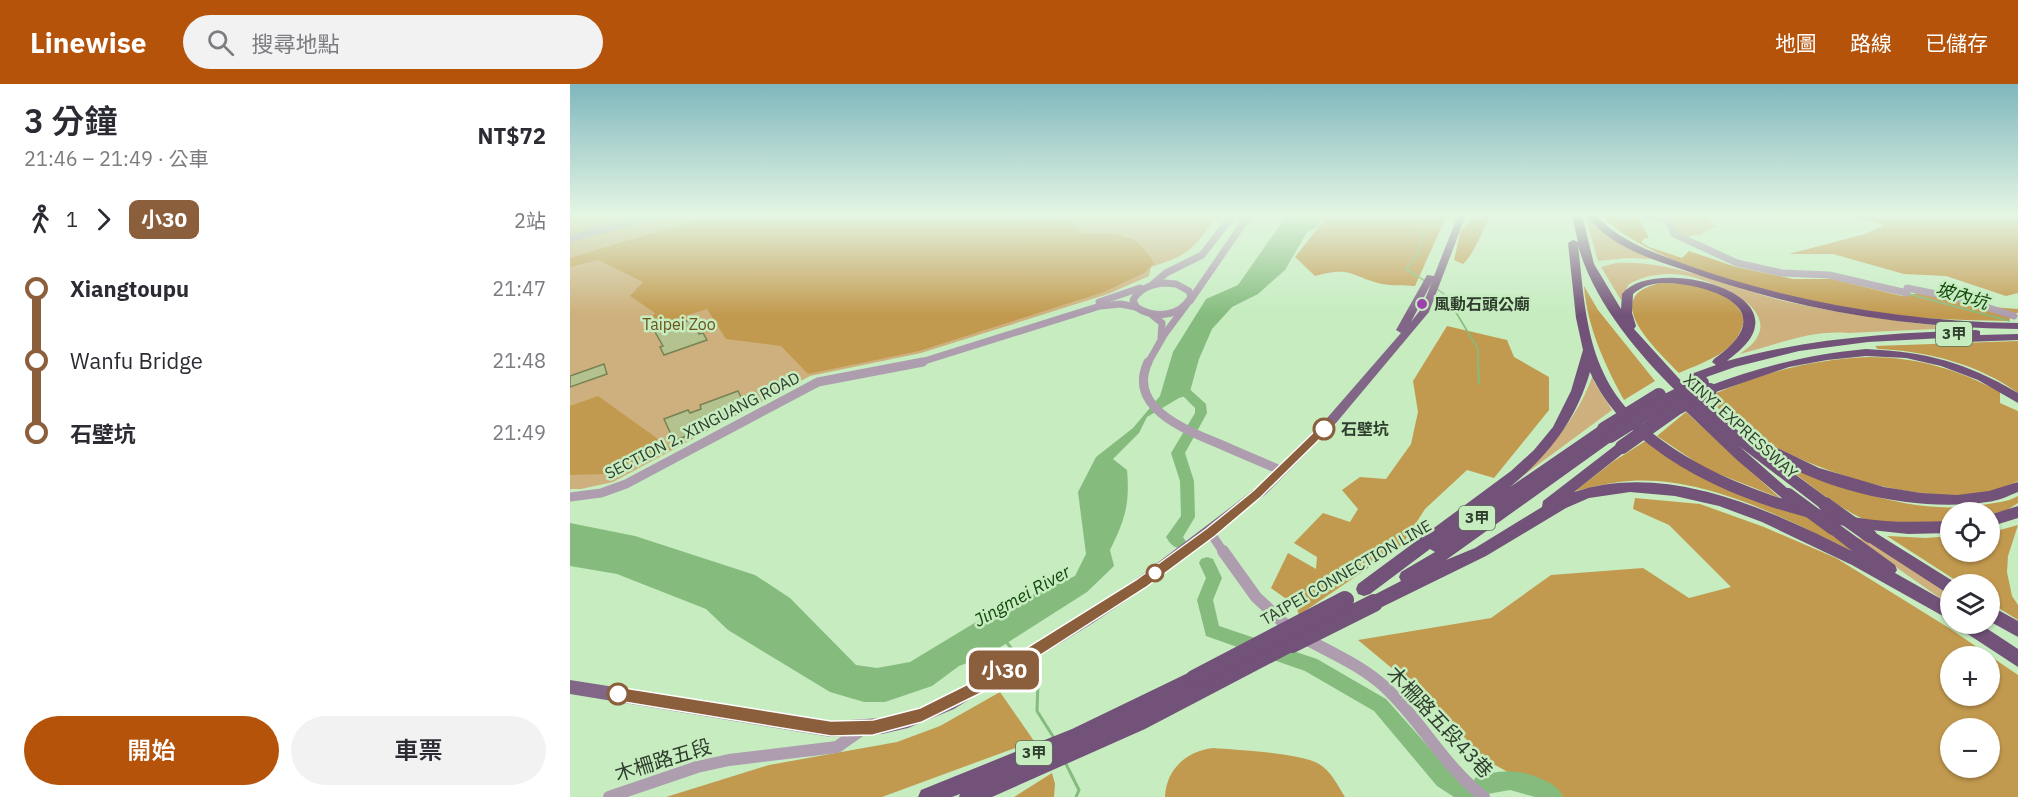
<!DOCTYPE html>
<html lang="zh-TW">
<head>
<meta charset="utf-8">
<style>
	body { margin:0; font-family:"IBM Plex Sans","Noto Sans TC",sans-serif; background:#f2f2f3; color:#2b2b33; height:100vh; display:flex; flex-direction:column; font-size:22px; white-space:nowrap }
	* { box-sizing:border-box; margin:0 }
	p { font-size:20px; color:#7c7c81 }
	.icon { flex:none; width:33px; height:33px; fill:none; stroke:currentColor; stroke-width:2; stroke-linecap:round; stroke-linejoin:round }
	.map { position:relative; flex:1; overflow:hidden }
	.side { display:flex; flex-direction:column; background:#fff; width:570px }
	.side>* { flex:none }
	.badge { padding:0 12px; border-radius:9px; font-size:21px; line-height:39px }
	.fabs { position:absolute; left:1370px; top:418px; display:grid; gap:12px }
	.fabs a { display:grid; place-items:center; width:60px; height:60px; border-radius:50%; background:#fff; box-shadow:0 2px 4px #0004; font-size:30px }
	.map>.badge { position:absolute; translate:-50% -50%; box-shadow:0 0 0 3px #fff }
	.legs { display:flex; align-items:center; gap:9px; height:66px; padding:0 24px; font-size:20px }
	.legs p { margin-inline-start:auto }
	.summary { display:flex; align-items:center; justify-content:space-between; height:102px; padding:0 24px }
	h1 { font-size:33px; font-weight:600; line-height:45px }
	.primary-button { display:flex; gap:12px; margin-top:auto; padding:12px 24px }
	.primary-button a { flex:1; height:69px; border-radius:36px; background:#b45309; color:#fff; font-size:24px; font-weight:600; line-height:69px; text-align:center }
	.primary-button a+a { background:#f2f2f3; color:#2b2b33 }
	ul { padding:0 24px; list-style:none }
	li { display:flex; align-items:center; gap:21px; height:72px; font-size:22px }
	li i { display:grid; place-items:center; width:9px; height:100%; margin:0 8px; background:currentColor }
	li i::after { content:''; width:15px; height:15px; margin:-8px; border:4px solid; border-radius:50%; background:#fff }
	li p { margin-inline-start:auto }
	li:first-child i { background:linear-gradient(#0000 50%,currentColor 0) }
	li:last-child i { background:linear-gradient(currentColor 50%,#0000 0) }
	header { display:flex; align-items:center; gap:36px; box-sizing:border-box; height:84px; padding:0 30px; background:#b45309; color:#fff }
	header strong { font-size:28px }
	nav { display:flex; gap:33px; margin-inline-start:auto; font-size:21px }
	.search { width:420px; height:54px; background:#f2f2f3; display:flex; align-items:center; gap:15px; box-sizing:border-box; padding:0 21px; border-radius:33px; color:#7c7c81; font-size:22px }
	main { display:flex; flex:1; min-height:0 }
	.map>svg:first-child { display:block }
	.green { fill:#cdb07d }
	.forest { fill:#c29a4f; fill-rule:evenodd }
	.water { fill:#85bc7e }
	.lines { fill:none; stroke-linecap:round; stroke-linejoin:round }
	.stream-far2 { stroke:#85bc7e; stroke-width:1.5 }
	.stream-far1 { stroke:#85bc7e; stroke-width:2 }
	.stream { stroke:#85bc7e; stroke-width:3 }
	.river { fill:#85bc7e; fill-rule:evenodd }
	.building { fill:#b3c28f; stroke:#768353; stroke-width:1.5 }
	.minor-far2 { stroke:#ad9daf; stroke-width:7 }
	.minor-far1 { stroke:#ad9daf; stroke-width:9 }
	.minor { stroke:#ad9daf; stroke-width:12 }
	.major { fill:#826687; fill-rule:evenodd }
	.highway { fill:#725278; fill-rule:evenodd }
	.highway-bridge-far1 { stroke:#725278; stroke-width:14 }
	.highway-bridge { stroke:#725278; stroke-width:18 }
	.line-1 { fill:#8b5e3c; stroke:#fff; stroke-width:1.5 }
	.poi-dot { fill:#9d42ac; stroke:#c6ecc0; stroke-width:2 }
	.stop-1-dot { fill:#fff; stroke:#8b5e3c; stroke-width:3 }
	.labels { text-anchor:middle; stroke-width:5; stroke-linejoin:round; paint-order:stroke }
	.shield { fill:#c6ecc0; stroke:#5c7259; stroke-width:1.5 }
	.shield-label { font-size:15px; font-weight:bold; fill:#2f3e2d }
	.poi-label { font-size:16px; font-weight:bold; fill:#2f3e2d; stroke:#c6ecc0; text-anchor:start }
	.park-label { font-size:16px; fill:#6e531a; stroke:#c6ecc0 }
	.street-label { font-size:16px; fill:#2f3e2d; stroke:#c6ecc0 }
	.stop-label { font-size:16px; font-weight:bold; fill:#2f3e2d; stroke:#c6ecc0; text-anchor:start }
	.water-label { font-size:18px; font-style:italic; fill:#134a0c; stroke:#c6ecc0 }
	.near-street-label { font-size:20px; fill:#2f3e2d; stroke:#c6ecc0 }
</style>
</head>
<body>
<header>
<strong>Linewise</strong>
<div class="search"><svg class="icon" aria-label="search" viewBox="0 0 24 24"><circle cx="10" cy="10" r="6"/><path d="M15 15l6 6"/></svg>搜尋地點</div>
<nav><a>地圖</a><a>路線</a><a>已儲存</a></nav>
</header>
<main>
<section class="side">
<div class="summary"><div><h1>3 分鐘</h1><p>21:46 – 21:49 · 公車</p></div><b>NT$72</b></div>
<div class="legs"><svg class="icon" aria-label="walk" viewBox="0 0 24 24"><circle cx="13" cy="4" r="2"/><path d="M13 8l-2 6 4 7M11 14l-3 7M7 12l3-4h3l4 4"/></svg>1<svg class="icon" aria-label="forward" viewBox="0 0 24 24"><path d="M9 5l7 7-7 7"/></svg><b class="badge" style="background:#8b5e3c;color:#fff">小30</b><p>2站</p></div>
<ul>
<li><i style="color:#8b5e3c"></i><b>Xiangtoupu</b><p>21:47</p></li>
<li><i style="color:#8b5e3c"></i><span>Wanfu Bridge</span><p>21:48</p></li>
<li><i style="color:#8b5e3c"></i><b>石壁坑</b><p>21:49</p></li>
</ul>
<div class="primary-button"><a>開始</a><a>車票</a></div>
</section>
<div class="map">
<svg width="1448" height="713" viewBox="0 0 1448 713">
	<rect width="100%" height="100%" fill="#c6ecc0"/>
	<!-- green -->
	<g class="green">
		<path d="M 0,131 L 641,131 L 645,134 C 623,166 619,171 581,183 L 579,192 L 538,210 L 351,269 L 240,292 L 43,398 L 11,405 L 0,405 Z"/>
		<polygon points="1015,131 1017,131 1082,175 1057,174 1028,177"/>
		<polygon points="1079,131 1132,131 1147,143 1132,148 1133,150 1113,153 1106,149 1102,137"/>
		<path d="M 1046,179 C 1105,176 1158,203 1214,217 C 1271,230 1328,237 1386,244 L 1278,249 C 1240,246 1205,261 1170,270 C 1174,266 1180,263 1184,258 C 1213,222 1137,195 1113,191 C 1094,188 1075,191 1059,200 L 1051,216 L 1031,183 Z"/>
		<path d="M 1023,291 L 1024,298 L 1042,326 L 943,399 C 979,363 1005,340 1023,291 Z"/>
		<polygon points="1283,453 1297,456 1380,508 1380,521"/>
	</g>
	<!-- forest -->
	<g class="forest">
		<path d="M 143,131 L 484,131 L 499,134 L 510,149 C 544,150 567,146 584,180 L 574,189 L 534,208 L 349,267 L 238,290 L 211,262 L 156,255 L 137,225 L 72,246 L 85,229 L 60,212 L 73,198 L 28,176 L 0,183 L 0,174 Z"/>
		<path d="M 766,131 L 877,131 L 845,202 C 835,201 822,202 812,200 C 779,192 783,182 745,192 L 725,173 L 756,134 Z"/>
		<path d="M 906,131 L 921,131 C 911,147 906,168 893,180 L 884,176 L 891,146 Z"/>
		<path d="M 1030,131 L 1067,131 L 1079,154 L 1075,154 L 1071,158 L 1079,163 L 1112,174 L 1119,167 L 1166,183 L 1223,195 L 1262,195 L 1332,212 L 1354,208 L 1420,223 L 1448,225 L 1448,229 L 1442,229 L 1439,237 C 1410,236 1381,236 1352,234 C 1261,224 1097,195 1030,131 Z"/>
		<polygon points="1278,131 1448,131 1448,209 1436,212 1376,192 1334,190 1263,170 1219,170 1295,150 1314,141"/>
		<path d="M 1091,199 C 1120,199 1163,203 1174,235 C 1169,268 1136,277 1109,289 C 1086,265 1027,212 1091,199 Z"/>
		<path d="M 1014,202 L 1028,226 L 1085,297 L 1054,316 C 1035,281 1017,243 1014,202 Z"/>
		<polygon points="877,242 937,256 944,273 979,293 979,326 924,394 897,386 855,425 832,461 729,531 726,522 701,504 718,469 746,485 747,473 724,459 753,429 780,438 788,425 772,406 790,393 816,395 841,360 848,328 843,297"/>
		<path d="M 1448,257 L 1448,309 C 1408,280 1357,267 1308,265 L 1305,262 Z"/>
		<path d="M 1298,273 C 1347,273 1387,285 1430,308 L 1430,319 L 1448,327 L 1448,397 C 1374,440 1196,377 1142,318 L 1144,310 C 1197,287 1241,276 1298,273 Z"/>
		<polygon points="28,312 102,365 35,390 0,391 0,322"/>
		<polygon points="1116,328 1210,414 1136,385 1087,352"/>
		<path d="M 1077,356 C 1121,397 1182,405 1234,431 C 1252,440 1269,457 1286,469 C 1218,436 1137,392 1060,397 C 1041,398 1023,403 1005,407 L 1044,377 Z"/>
		<path d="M 1206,375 C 1272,403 1339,432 1412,421 C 1424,419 1438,418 1448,412 L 1448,419 L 1437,426 L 1419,431 L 1419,429 L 1380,429 L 1380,437 C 1358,440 1311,443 1291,434 C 1261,419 1233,395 1206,375 Z"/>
		<path d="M 1065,414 L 1130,420 L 1194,443 L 1266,474 L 1379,544 L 1448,591 L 1448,713 L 983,713 L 916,676 L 854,611 L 788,556 L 921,534 L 981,491 L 1073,484 L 1119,514 L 1161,503 L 1099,441 L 1063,425 ZM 1380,573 L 1419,573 L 1419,612 L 1380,612 ZM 1380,645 L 1419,645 L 1419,684 L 1380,684 Z"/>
		<polygon points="1448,441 1438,472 1437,488 1442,512 1448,521 1448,536 1419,518 1419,501 1393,501 1317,452 1356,454 1380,452 1380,468 1419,468 1419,449"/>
		<polygon points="430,608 464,657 312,713 96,713 199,681 327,658 370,642"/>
		<path d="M 643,664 C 667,666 731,669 749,680 C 761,687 768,702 775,713 L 595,713 C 596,686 616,667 643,664 Z"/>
		<polygon points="482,689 485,700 484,713 444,713"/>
	</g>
	<!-- water -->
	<path class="water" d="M 717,131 L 756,131 L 747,143 L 737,148 L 715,186 L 688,210 L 662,223 L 642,245 L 629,275 L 619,311 L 609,314 L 577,333 L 569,349 L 543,375 L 557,386 C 560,420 555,436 540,466 L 544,482 L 517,508 L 418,571 L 389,582 L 362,602 L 315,618 L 294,618 L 260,608 L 158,546 L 136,525 L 47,490 L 0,482 L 0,439 L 65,452 L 185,491 L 220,514 L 286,581 L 307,584 L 340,578 L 421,529 L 505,492 L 516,470 L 508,408 L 526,373 L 563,344 L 590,312 L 603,268 L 636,215 L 668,201 Z"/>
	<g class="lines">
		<!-- stream-far2 -->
		<g class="stream-far2">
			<polyline points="855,197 836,185 847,172 858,131"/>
			<polyline points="867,205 874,210"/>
			<polyline points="1339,210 1439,237"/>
			<polyline points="878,215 908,265 908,279"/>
		</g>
		<!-- stream-far1 -->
		<polyline class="stream-far1" points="908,278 909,300"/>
		<!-- stream -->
		<g class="stream">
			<polyline points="435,556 441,564"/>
			<polyline points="468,599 467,627 484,654"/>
			<polyline points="495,678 509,706 506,713"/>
		</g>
		<!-- river -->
		<g class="river">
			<path d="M 611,300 L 615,301 L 636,320 L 637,329 L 615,369 L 624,397 L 625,433 L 613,453 L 617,459 L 614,463 C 605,466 601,461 596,453 L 611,432 L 610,397 L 601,369 L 625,329 L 625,324 L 605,304 Z"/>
			<path d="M 637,473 L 643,475 L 652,494 L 643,516 L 649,542 L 747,575 L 816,615 L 881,688 L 902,702 L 905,694 C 930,684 952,685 976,697 C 984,701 990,705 993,713 L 965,713 L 940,706 L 912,711 L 906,709 L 906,713 L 884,713 L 867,702 L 804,627 L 735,587 L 636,552 L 627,516 L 636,494 L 629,479 L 631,475 Z"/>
		</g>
	</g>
	<!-- building -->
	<g class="building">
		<polygon points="120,236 129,250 133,249 137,256 94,271 90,263 93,262 85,248"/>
		<polygon points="34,280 37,290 0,303 0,292"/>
		<polygon points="168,307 175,321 153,329 156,334 150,338 104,357 94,335 118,326 120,329 131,325 130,321"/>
	</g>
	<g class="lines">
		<!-- minor-far2 -->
		<g class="minor-far2">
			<polyline points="1075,131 1098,136 1104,150 1167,179 1212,189 1259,191 1337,209 1337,204 1391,215 1444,232"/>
			<polyline points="0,154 91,131"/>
			<path d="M 595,199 L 606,200 L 619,207 L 621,213 C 610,233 584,235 566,223 L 563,216 C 570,204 581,200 595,199 Z"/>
			<polyline points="583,200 596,189 632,171 663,131"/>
			<polyline points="620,217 679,131"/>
			<polyline points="529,218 570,204"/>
			<polyline points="581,230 592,239 591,254"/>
			<polyline points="348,279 530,222 551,220 566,223"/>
			<polyline points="578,279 594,251 617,220"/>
		</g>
		<!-- minor-far1 -->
		<g class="minor-far1">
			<path d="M 578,278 C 556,325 619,347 652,361 C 672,370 692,378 712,387"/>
			<polyline points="0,413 31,409 56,400 248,298 353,278"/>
			<polyline points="640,448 654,469"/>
		</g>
		<!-- minor -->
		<g class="minor">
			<polyline points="653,467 686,513 720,545"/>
			<path d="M 734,554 C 762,569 792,582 816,604 C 852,638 874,682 914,713"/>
			<polyline points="39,713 127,683 159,676 267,663 294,644"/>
		</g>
		<!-- major -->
		<path class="major" d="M 888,131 L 896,131 L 859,228 L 766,339 L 696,410 L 575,504 L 523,539 L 384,625 L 338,644 L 312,650 L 261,653 L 0,610 L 0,596 L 261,637 L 312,634 L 338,628 L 372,615 L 513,531 L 565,496 L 686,404 L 758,333 L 831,249 L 826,246 L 857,191 L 864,192 ZM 862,198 L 851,225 L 841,238 Z"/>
		<!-- highway -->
		<g class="highway">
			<path d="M 1002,131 L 1012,131 L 1024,180 L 1051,225 L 1052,210 C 1079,176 1193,200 1185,242 C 1183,257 1168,268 1157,277 C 1239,254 1321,249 1406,246 L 1410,247 L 1410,251 L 1448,250 L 1448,256 L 1396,258 L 1392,257 L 1392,253 L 1298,258 L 1229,267 L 1165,283 L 1125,297 L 1121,296 L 1119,293 L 1121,290 L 1146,281 L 1142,278 L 1144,275 C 1191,242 1179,216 1127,203 C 1112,200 1094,197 1080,201 C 1074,202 1068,206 1063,210 L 1062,229 L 1066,242 L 1064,245 L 1114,300 L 1181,358 L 1187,354 L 1249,384 L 1314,403 L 1351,409 L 1387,411 L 1419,407 L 1448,398 L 1448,408 C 1438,412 1428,417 1417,418 C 1349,428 1262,409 1203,374 L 1260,416 L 1262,420 L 1260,424 L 1250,424 L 1169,362 L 1225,411 L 1223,415 L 1213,415 L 1167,376 L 1103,315 L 1101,312 L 1103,309 L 1107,308 C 1068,270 1022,215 1008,161 C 1013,204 1015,251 1034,290 C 1072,373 1205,419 1289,434 C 1319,439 1349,438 1380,437 L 1380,449 L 1338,450 L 1301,446 L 1386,499 L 1387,501 L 1380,501 L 1380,511 L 1295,456 L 1292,452 L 1295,448 L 1300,446 L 1270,441 L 1325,481 L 1327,486 L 1325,489 L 1380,520 L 1380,536 L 1282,481 L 1192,438 L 1149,422 L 1105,412 L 1060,408 L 1019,414 L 996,424 L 916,472 L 810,524 L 804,526 L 798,524 L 796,519 L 798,514 L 831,497 L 829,493 L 831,488 L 865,468 L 860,465 L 800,510 L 794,512 L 788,510 L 786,505 L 788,500 L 941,387 L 964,366 L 983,343 L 1001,307 L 1013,266 L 1006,234 L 998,159 L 1003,156 L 1008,158 ZM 1020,288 C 1058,374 1175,421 1261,439 L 1255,444 L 1258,448 L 1282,467 C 1200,426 1097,377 1004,408 L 1057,366 L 1059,363 L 1057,360 L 1047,360 L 973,417 L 972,423 L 905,464 L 876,476 L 1045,355 L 1047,352 L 1045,349 L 1039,348 L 1041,345 L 1039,342 L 1029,342 L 940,403 C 979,371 1006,336 1020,288 Z"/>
			<path d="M 1016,131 L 1026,131 C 1050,158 1085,169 1117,181 C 1224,219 1334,237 1448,239 L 1448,245 C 1334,244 1222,225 1114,186 C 1078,174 1040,162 1016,131 Z"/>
			<path d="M 1296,265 C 1357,268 1395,278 1448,309 L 1448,319 L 1408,296 L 1371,282 L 1336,274 L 1296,272 L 1257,276 L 1219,283 L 1140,310 L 1134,306 L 1136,303 C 1189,283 1240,270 1296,265 Z"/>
			<polygon points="1448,422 1448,434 1419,443 1419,431"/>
			<polygon points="1419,521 1448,537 1448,553 1419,537"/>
			<polygon points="1388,540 1410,540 1448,565 1448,583 1390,545"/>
			<polygon points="722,552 728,555 731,560 728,565 575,645 422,713 389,713 390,710 382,713 348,713 351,706 502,645 618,589 624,587 630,589 632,597"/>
		</g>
		<!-- highway-bridge-far1 -->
		<g class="highway-bridge-far1">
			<polyline points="1034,345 1089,311"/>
			<polyline points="1040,352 1094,318 1132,299"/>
			<polyline points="1052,363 1107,324 1140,306"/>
			<polyline points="1218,411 1263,444"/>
			<polyline points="1255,420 1300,452"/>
		</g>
		<!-- highway-bridge -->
		<g class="highway-bridge">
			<polyline points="722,560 804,519"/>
			<polyline points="624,595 775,516"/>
		</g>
	</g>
	<!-- sky -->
	<linearGradient id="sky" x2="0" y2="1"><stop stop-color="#80b7be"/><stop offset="0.57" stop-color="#e5f6e3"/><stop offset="1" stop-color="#e5f6e3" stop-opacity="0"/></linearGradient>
	<rect width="1448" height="231" fill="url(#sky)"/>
	<!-- line-1 -->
	<polygon class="line-1" points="754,341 758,342 758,347 691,413 645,452 575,504 413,608 352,638 303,651 261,652 48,617 42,615 40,610 42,605 48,603 261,637 303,636 350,624 402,598 566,496 636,445 683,407 750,342"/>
	<!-- markers -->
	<circle class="poi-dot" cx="852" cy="220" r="6"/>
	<g class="stop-1-dot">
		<circle cx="754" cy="345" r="10"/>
		<circle cx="585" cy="489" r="8"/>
		<circle cx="48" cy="610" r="10"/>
	</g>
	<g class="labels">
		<!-- shield labels -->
		<g class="shield">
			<rect x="1366" y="238" width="36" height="24" rx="4.5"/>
			<rect x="889" y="422" width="36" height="24" rx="4.5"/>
			<rect x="446" y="657" width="36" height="24" rx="4.5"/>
		</g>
		<g class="shield-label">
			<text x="1384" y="255">3甲</text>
			<text x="907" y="439">3甲</text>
			<text x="464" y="674">3甲</text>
		</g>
		<!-- poi labels -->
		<g class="poi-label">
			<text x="864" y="226">風動石頭公廟</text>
		</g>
		<!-- park labels -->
		<g class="park-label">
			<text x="109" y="246">Taipei Zoo</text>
		</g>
		<!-- street labels -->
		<g class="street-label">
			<text transform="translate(132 341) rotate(-27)" y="6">SECTION 2, XINGUANG ROAD</text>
			<text transform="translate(1171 342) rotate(42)" y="6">XINYI EXPRESSWAY</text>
			<text transform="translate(776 488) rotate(-30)" y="6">TAIPEI CONNECTION LINE</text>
		</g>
		<!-- stop labels -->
		<g class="stop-label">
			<text x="771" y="351">石壁坑</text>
		</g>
		<!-- water labels -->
		<g class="water-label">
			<text transform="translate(1392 212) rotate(16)" y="6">坡內坑</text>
			<text transform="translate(452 512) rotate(-29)" y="6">Jingmei River</text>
		</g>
		<!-- near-street labels -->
		<g class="near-street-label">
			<text transform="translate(870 638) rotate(47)" y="7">木柵路五段43巷</text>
			<text transform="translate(93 676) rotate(-17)" y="7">木柵路五段</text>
		</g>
	</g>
</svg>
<div class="fabs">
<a><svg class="icon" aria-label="locate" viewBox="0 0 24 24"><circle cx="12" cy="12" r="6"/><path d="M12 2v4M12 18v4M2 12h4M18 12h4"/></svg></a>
<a><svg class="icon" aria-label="layers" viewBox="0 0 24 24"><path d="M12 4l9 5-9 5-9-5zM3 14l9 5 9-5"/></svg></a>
<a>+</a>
<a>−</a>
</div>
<b class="badge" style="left:434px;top:586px;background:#8b5e3c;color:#fff">小30</b>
</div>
</main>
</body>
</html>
